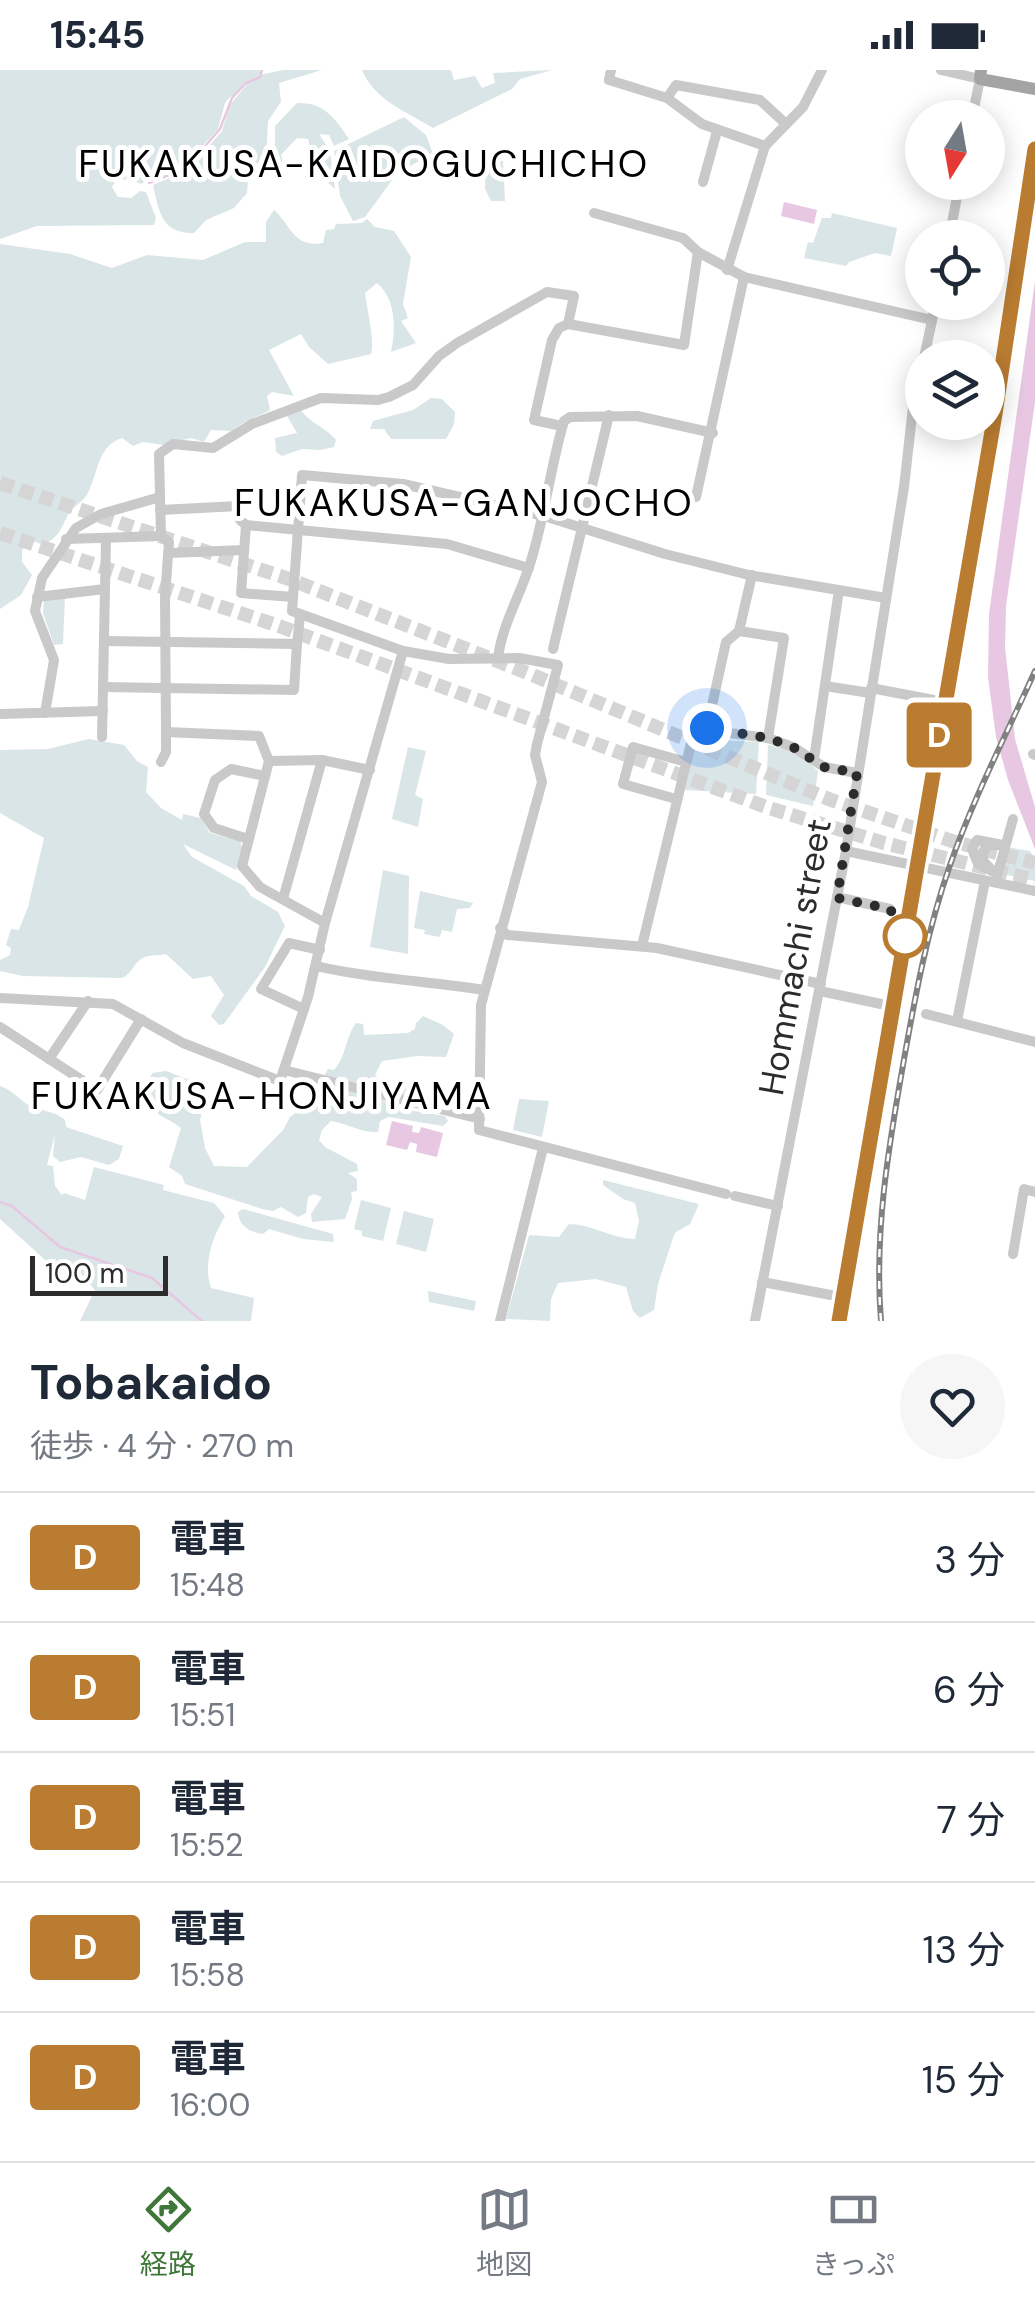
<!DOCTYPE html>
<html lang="ja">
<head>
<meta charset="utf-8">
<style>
	body { margin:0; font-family:"DM Sans","Noto Sans JP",sans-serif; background:#f6f6f7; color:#1f2937; height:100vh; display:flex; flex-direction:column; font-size:38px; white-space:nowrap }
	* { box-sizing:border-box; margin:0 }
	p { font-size:32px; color:#747a83 }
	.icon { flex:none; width:55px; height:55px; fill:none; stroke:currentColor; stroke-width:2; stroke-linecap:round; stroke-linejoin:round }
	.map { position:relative; height:1251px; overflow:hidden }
	.drawer { display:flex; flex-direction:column; background:#fff; flex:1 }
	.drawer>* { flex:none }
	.badge { padding:0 20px; border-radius:8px; font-size:35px; line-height:65px }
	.needle { width:65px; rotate:191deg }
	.controls { position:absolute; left:905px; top:30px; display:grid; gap:20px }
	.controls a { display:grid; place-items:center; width:100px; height:100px; border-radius:50%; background:#fff; box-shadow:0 5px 25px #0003; font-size:50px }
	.scale { position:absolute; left:30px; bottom:25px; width:138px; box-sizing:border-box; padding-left:10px; border:5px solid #2c2c2c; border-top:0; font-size:28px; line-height:35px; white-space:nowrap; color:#2c2c2c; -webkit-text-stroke:8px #fff; paint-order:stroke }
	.you { position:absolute; width:50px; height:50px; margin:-25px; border:8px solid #fff; border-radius:50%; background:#1a73e8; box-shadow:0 0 0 15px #1a73e833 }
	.map>.badge { position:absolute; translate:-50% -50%; box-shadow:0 0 0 5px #fff }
	.round { display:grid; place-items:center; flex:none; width:105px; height:105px; border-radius:52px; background:#f6f6f7 }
	.headline { display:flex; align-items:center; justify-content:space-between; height:170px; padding:0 30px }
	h1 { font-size:48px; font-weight:700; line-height:75px }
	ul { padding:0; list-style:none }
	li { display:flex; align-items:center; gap:30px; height:130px; padding:0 30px; border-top:2px solid #e0e1e3 }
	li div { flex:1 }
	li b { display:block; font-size:38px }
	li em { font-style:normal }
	li .badge { min-width:110px; font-weight:700; text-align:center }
	.status { display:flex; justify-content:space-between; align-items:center; height:70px; padding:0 50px; background:#fff; direction:ltr }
	.status svg { height:28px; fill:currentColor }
	.dock { display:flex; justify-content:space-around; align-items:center; height:140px; border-top:2px solid #e0e1e3; background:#fff; font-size:28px; color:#747a83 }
	.dock a { display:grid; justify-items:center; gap:5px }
	.dock .selected { color:#3e7738 }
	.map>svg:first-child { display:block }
	.green { fill:#dae5e8 }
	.water { fill:#e7c7e1 }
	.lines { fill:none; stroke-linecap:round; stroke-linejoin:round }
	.stream { stroke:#e7c7e1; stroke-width:2.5 }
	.highway-tunnel { stroke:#d5d5d5; stroke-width:14; stroke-dasharray:14 7; stroke-linecap:butt }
	.minor { stroke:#c9c9c9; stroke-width:10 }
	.major { stroke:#a4a4a4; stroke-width:12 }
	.rail-casing { stroke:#818181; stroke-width:6 }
	.rail { stroke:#fff; stroke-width:2.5; stroke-dasharray:8; stroke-linecap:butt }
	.line-casing { stroke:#fff; stroke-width:22 }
	.line { stroke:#ba7c31; stroke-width:15 }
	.walk { stroke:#2c2c2c; stroke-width:10; stroke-dasharray:0 18 }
	.stop-dot { fill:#fff; stroke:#ba7c31; stroke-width:5 }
	.labels { text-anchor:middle; stroke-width:10; stroke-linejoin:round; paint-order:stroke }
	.street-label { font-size:35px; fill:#2c2c2c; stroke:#fff }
	.neighbourhood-label { font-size:38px; letter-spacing:2.5px; fill:#000; stroke:#fff }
</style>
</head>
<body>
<div class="status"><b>15:45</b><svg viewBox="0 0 49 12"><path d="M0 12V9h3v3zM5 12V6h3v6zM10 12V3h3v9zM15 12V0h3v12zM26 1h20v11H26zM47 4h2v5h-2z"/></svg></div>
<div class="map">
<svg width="1035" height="1251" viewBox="0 0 1035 1251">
	<rect width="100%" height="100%" fill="#fff"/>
	<!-- green -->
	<g class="green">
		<polygon points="0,0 261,0 259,6 245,12 236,25 230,27 225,33 218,59 184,96 159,104 141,114 130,109 116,110 112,117 118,127 131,128 140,121 146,122 156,148 154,155 37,156 0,169"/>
		<path d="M 284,0 L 322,0 L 279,13 L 281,32 L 268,51 L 266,91 L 249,96 L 247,123 L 234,138 L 206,150 L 194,163 C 162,164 159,142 153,115 L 188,100 L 222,61 L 230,35 L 247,14 L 263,4 Z"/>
		<path d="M 362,0 L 451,0 L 454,10 L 475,6 L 482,18 L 495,13 L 493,3 L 552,0 L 520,9 L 512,19 L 433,58 C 407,42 374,30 362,0 Z"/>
		<path d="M 297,33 C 324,32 335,48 349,69 L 334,76 L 329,65 L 319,64 L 330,81 L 335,119 L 323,108 L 307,104 L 315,98 L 308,69 L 297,68 L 281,85 L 283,94 L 275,91 L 275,56 Z"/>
		<polygon points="404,47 426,65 433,84 398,102 365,147 353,151 340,126 334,81"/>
		<polygon points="486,91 503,91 505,131 491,131 485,119"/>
		<path d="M 274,140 C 292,156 293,178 323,173 L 326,160 L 334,159 L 336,154 L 362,153 L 367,149 L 375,157 L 394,161 L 411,187 L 403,234 L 408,248 L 401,251 L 416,273 L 391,282 C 396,258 396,229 377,213 L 365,223 C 367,240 375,270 371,284 L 328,294 L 309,277 L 301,264 L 269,280 L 294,326 L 272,322 L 267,326 L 270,340 C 256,348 243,351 231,361 L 211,360 L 204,372 L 191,368 L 164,375 L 143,372 L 133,376 L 122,368 C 99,375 98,401 89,421 C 85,431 73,436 68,445 C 60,460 60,466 43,475 L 33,471 L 22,480 L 22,492 L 32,505 L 21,525 L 0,539 L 0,174 L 70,184 L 112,198 L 147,185 L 203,190 L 245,172 L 266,172 L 266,152 Z"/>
		<polygon points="832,143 897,158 891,186 875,183 849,192 846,196 804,188 808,172 813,173 822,148 831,148"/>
		<polygon points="431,328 442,329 455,342 454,354 446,369 391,369 384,359 370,359 373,351 413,340"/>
		<path d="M 301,340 C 307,351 327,358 336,370 L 334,377 L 320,380 L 302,379 L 282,386 L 276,382 L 275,368 L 297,363 L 287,346 Z"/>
		<polygon points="65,526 63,574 54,575 43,543 44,528"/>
		<path d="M 89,669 L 124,675 L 137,691 L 148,697 L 146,722 L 161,738 L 182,750 L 183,744 L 201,748 L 210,763 L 240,771 L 242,777 L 236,800 L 183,774 L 192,787 L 244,816 L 251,826 L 278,842 L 285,856 L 265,897 L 224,954 L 219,955 L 211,946 L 224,925 L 211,906 L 193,909 L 166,884 C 158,886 150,884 143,888 C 133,893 133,903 122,908 L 23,906 L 0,901 L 0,890 L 10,885 L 11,878 L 6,875 L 11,859 L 19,860 L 28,837 L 44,768 L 0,743 L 0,680 L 48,679 Z"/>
		<polygon points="696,669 759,672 756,724 685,720"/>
		<polygon points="768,675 796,682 818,701 813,736 766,725"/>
		<polygon points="408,677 426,681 415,725 423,729 418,757 392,749"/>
		<polygon points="1007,777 1030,781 1035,789 1035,811 1002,804"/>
		<polygon points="383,800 409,806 408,884 370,877"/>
		<polygon points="420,821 473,833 470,838 457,839 452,862 442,860 440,867 424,864 425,860 414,858"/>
		<path d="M 423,946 L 443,955 L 454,964 L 446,987 L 417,986 L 382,991 L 375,1005 L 381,1010 L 429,1027 L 429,1032 L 324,1006 L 328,999 L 334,1000 C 347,985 345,968 356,953 L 363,954 L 364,965 L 408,963 L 415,959 L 416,953 Z"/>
		<path d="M 166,1001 L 208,1017 L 200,1050 L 205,1078 L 214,1096 L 247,1097 L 283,1060 L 290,1047 L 307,1034 L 312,1021 L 322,1015 L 379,1028 L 401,1039 L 445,1046 L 448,1051 L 443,1056 L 389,1047 L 380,1051 L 378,1062 C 362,1063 348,1054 331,1051 L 322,1060 L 319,1070 L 325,1077 L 357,1094 L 358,1101 L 348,1103 L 357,1109 L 357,1121 L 351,1122 L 352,1129 L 345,1149 L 312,1152 L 311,1144 L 322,1127 L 314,1124 L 308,1127 L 306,1143 L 298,1147 L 281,1137 L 273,1141 L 262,1139 L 185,1114 L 182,1106 L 169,1097 L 181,1058 C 156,1039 133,1042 152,1003 Z"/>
		<path d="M 0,1016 C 14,1020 22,1034 35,1038 C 47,1042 54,1041 65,1050 L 66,1057 L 123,1076 L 119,1089 L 109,1095 L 81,1087 L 60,1092 L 53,1086 L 55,1064 L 47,1095 L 53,1096 L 55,1116 L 62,1125 L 64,1123 L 85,1130 L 94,1097 L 164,1115 L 163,1120 L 214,1133 L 225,1146 C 212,1168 203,1194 211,1218 L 254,1228 L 251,1251 L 80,1251 L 95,1220 L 81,1204 L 59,1199 L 44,1189 L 0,1149 Z"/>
		<polygon points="519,1029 549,1031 542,1067 513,1060"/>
		<path d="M 603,1110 L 699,1134 L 690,1154 L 676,1162 L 673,1168 L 658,1214 L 654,1240 L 640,1248 L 633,1241 L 626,1217 L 596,1209 L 558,1213 L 551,1229 L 550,1251 L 506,1249 L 529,1165 L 559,1167 L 569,1154 C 591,1154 613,1169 635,1169 L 639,1151 L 635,1133 L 623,1129 L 603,1115 Z"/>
		<polygon points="361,1130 391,1138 383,1171 362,1166 362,1161 354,1159"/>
		<path d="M 243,1139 L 333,1164 L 334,1172 L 303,1169 L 269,1159 L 263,1164 C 249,1162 239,1156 238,1142 Z"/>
		<polygon points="404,1141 434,1149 426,1182 396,1174"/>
		<polygon points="428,1221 476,1231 474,1241 429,1232"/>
	</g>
	<!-- water -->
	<g class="water">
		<polygon points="784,132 817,140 814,154 781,146"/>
		<polygon points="1035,211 1035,332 1006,536 1005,577 1015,669 1035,737 1035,779 1008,710 996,667 988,607 989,544"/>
		<polygon points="392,1051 413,1056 412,1062 419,1063 421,1057 443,1063 437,1087 416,1082 417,1074 410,1072 407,1080 386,1075"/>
	</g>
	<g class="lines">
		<!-- stream -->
		<g class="stream">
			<polyline points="149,113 186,98 220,59 232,28 246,13 260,7 262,0"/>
			<polyline points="0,1132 12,1136 60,1177 152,1208 202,1251"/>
		</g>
		<!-- highway-tunnel -->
		<g class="highway-tunnel">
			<polyline points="0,413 289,509 530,604 831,730 952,771 1035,793"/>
			<polyline points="0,463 279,556 769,738 884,773 1035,810"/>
		</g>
		<!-- minor -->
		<g class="minor">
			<polyline points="611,0 609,10 667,28 702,54 765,76"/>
			<polyline points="941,0 980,9 972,48"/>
			<polyline points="667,28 676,15 760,30 786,54"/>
			<polyline points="703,112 717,61"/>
			<polyline points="594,143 683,168 698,182 744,207 932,250"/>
			<polyline points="949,168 960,112"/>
			<polyline points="727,200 765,76 803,37 822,0"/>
			<polyline points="568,254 684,275 698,182"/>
			<polyline points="924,288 936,232"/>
			<polyline points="696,427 744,207"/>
			<polyline points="160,440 239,436 240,450 246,455 241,523 293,527"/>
			<polyline points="246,455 447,474 529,498"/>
			<polyline points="66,469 161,466"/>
			<polyline points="169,483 244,480"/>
			<polyline points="37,527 105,519"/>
			<polyline points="739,561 784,568 768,668"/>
			<polyline points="104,571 297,574 300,546"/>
			<polyline points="553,579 609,345"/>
			<path d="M 498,588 C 502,555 520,526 530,494 C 545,447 550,398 564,351 L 570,347 L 637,346 L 713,363"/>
			<polyline points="825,616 870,623"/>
			<polyline points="103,617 294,620 297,574"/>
			<polyline points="871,618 939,631"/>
			<polyline points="45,643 54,590 35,541 42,508 76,458 101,444 160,427"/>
			<polyline points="0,644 103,641"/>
			<polyline points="707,658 726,572 739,561 752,505"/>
			<polyline points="102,667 106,469"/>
			<polyline points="1033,684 1035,685"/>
			<polyline points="814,689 839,520"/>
			<polyline points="269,691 322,690 370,700"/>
			<polyline points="161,692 166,682 166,662"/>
			<polyline points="676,729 623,714 633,677 686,692"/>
			<polyline points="248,769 214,758 204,744 215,710 231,699 265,706"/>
			<polygon points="977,770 1003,775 988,775 982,783 984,792 994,802 978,794 972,779"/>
			<polyline points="846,781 1035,821"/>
			<polyline points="997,806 1013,749"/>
			<polyline points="837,827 890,839"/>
			<polyline points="283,829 322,690"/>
			<polyline points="325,853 260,817 242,796 269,691 259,666 166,662 165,527 169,472 161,466 159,384 173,374 213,378 252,354 321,328 378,330 389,327 413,315 439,286 457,273 547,222 574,226 568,254 559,258 552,270 534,350 562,356"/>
			<polyline points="500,858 507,865 657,878 821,914"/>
			<polyline points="642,876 693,665 698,659 768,668 793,677 824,697 857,703"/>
			<path d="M 316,896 C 372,909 428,911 485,920"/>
			<polyline points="820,921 881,934"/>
			<polyline points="0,928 113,934 183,973 280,1011 308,927 325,853 403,581"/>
			<polyline points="304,939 261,919 289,873 320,880"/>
			<polyline points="926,944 1035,972"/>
			<polyline points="957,951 985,811"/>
			<polyline points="0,957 97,1020 141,949"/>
			<polyline points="49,989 88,931"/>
			<polyline points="284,1000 480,1049"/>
			<polyline points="726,1124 479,1060 481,935 542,712 535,685 537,674 558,595 519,588 449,589 403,581 292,541 302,405 403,414 544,446 665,484 749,505 886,528"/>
			<polyline points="735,1126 778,1136"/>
			<polyline points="1013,1184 1024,1119 1035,1122"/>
			<polyline points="762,1212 836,1226"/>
			<polyline points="500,1251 543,1078"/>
			<polyline points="755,1251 846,781 904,417 913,337 922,295"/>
		</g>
		<!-- major -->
		<polyline class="major" points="981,0 980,9 1035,19"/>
		<!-- rail casing -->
		<g class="rail-casing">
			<g id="rail">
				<polyline points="839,1251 995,344 1035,79"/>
				<path d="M 881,1251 C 874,1164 888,1080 903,995 C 915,927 927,861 950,795 C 973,729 1006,665 1035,601"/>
			</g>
		</g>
		<!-- rail -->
		<use href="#rail" class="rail"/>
	</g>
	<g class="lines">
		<!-- line casing -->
		<g class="line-casing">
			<polyline id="line" points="839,1251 995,344 1035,79"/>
		</g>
		<!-- line -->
		<use href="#line" class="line"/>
		<!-- walk -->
		<polyline class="walk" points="707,658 768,668 793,677 824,697 857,703 837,828 890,839 905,866"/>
	</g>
	<!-- markers -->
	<circle class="stop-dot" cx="905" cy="866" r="20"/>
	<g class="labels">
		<!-- street labels -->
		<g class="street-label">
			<text transform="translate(795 887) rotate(-80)" y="12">Hommachi street</text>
		</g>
		<!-- neighbourhood labels -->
		<g class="neighbourhood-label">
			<text x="364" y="107">FUKAKUSA-KAIDOGUCHICHO</text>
			<text x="464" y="446">FUKAKUSA-GANJOCHO</text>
			<text x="262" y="1039">FUKAKUSA-HONJIYAMA</text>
		</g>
	</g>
</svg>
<div class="controls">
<a><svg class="needle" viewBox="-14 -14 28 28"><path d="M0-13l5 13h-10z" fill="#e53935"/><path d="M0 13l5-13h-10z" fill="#747a83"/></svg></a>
<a><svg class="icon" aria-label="locate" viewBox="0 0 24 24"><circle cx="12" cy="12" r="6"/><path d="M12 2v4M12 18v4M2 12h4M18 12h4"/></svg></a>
<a><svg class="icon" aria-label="layers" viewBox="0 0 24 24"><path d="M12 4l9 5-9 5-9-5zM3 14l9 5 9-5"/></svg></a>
</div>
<div class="scale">100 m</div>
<div class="you" style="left:707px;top:658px"></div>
<b class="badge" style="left:939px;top:665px;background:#ba7c31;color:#fff">D</b>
</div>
<section class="drawer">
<div class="headline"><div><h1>Tobakaido</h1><p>徒歩 · 4 分 · 270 m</p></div><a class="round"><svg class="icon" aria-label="heart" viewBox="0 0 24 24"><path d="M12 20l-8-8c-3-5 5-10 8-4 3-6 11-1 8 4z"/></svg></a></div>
<ul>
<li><span class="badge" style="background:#ba7c31;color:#fff">D</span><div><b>電車</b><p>15:48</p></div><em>3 分</em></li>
<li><span class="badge" style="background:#ba7c31;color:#fff">D</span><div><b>電車</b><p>15:51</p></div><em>6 分</em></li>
<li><span class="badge" style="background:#ba7c31;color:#fff">D</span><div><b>電車</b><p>15:52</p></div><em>7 分</em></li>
<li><span class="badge" style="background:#ba7c31;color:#fff">D</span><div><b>電車</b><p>15:58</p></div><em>13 分</em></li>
<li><span class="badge" style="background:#ba7c31;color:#fff">D</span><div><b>電車</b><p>16:00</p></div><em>15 分</em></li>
</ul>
</section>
<nav class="dock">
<a class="selected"><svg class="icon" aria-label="directions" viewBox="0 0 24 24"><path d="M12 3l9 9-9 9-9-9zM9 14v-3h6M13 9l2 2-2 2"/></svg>経路</a>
<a><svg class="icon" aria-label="map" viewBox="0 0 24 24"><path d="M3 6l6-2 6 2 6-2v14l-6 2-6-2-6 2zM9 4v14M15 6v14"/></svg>地図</a>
<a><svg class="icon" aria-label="tickets" viewBox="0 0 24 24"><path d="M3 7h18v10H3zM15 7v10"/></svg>きっぷ</a>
</nav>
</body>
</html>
